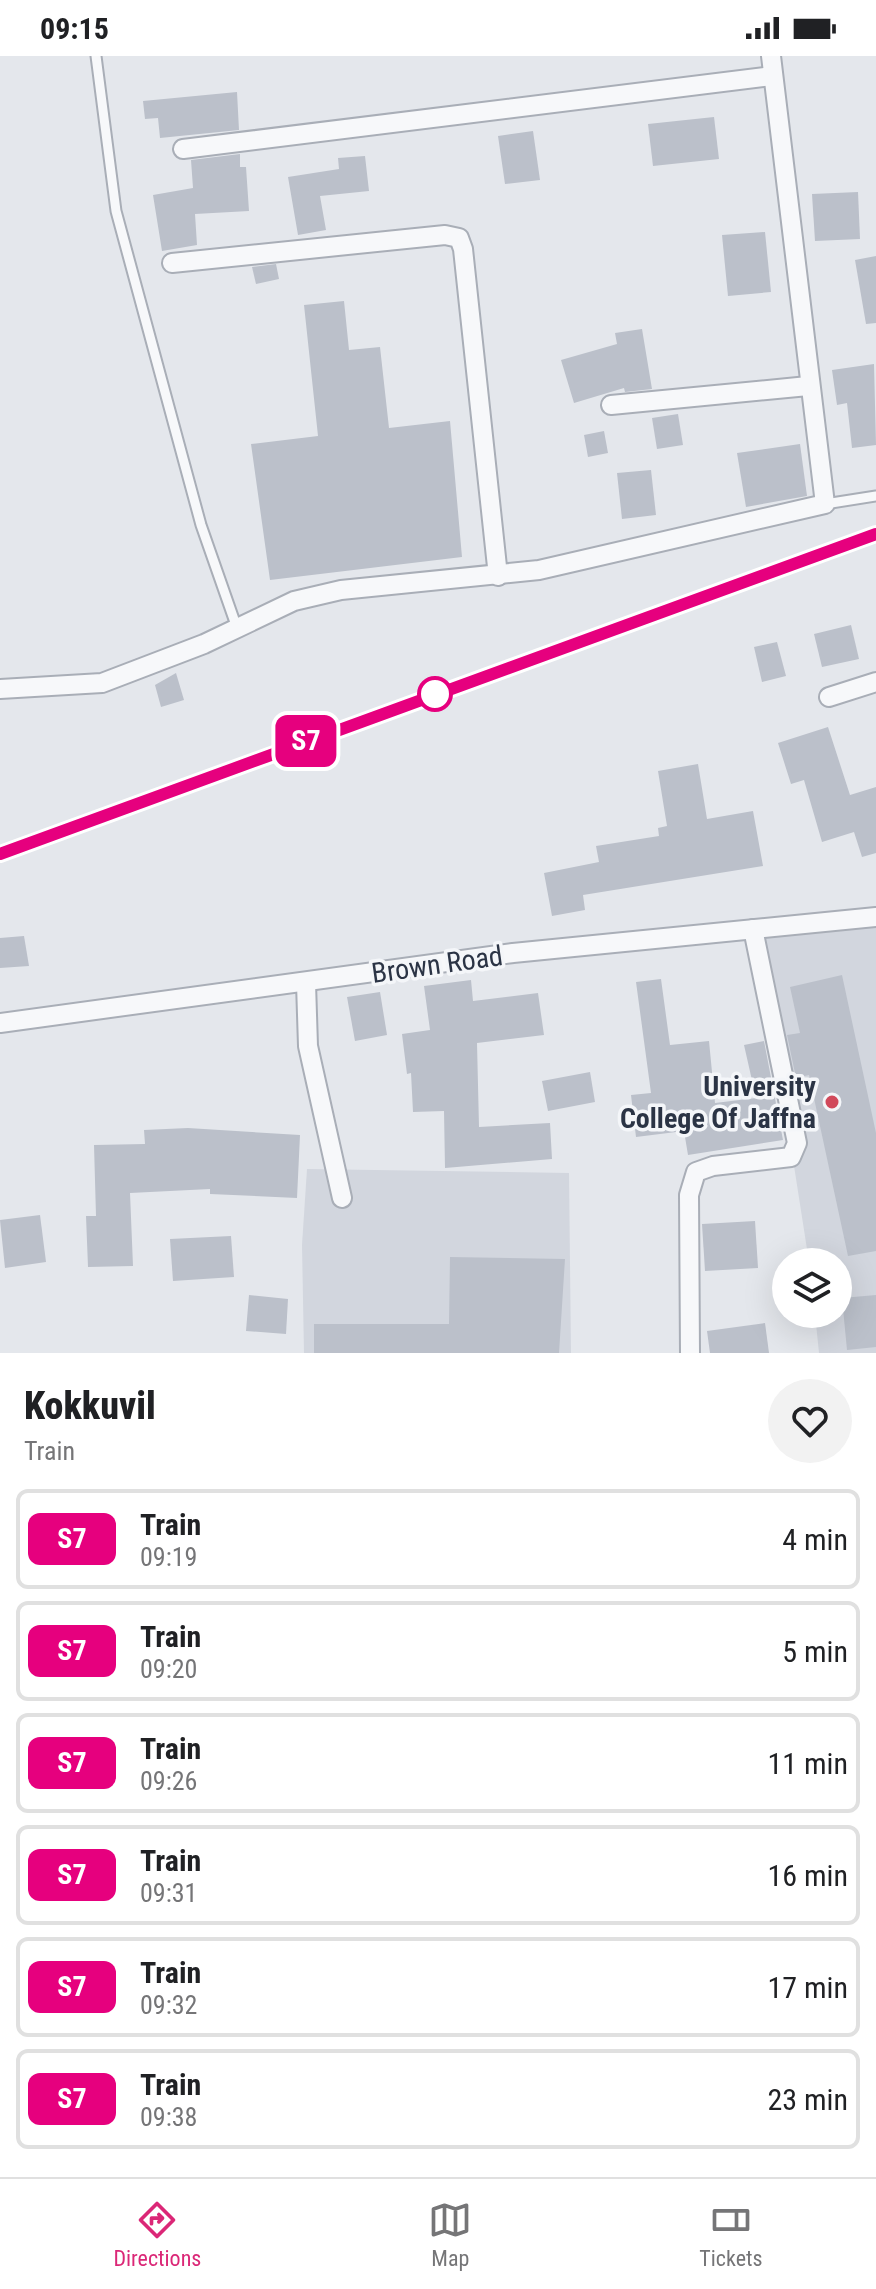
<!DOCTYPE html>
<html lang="en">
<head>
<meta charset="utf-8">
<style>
	body { margin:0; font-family:"Roboto Condensed",sans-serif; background:#f2f2f2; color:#202124; height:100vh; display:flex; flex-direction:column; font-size:30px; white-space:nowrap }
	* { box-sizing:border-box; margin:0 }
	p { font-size:26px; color:#757577 }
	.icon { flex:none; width:44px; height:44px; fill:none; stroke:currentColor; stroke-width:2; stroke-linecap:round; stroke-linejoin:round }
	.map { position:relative; height:1297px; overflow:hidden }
	.details { display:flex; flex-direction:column; background:#fff; flex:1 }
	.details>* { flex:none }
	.badge { padding:0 16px; border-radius:12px; font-size:28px; line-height:52px }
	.controls { position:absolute; left:772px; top:1192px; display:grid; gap:16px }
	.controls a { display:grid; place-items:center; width:80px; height:80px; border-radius:50%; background:#fff; box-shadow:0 8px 32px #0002; font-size:40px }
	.map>.badge { position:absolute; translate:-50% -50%; box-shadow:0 0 0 4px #fff }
	.round { display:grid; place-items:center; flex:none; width:84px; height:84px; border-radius:42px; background:#f2f2f2 }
	.head { display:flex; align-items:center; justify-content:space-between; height:136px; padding:0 24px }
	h1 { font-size:38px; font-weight:800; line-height:60px }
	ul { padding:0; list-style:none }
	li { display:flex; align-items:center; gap:24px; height:100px; margin:0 16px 12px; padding:0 8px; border:4px solid #e0e0e0; border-radius:12px }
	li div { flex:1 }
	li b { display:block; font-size:30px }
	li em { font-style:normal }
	li .badge { min-width:88px; font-weight:700; text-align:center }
	.status { display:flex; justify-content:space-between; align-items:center; height:56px; padding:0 40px; background:#fff; direction:ltr }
	.status svg { height:22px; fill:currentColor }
	.tab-bar { display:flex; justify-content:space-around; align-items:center; height:112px; border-top:2px solid #e0e0e0; background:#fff; font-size:22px; color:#757577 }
	.tab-bar a { display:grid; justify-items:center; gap:4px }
	.tab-bar .current { color:#db2777 }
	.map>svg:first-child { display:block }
	.built { fill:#d2d6de }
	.building { fill:#bbc0ca }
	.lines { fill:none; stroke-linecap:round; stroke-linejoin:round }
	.lane-casing { stroke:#a9aeb7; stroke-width:13 }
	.street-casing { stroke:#a9aeb7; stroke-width:22 }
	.lane { stroke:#f7f8fa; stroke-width:9 }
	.street { stroke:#f7f8fa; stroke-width:18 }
	.rail-casing { stroke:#7d8696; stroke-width:9 }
	.rail { stroke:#f4f6f9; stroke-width:6; stroke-dasharray:18; stroke-linecap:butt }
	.line-casing { stroke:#fff; stroke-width:18 }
	.line { stroke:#e6007e; stroke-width:12 }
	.stop-dot { fill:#fff; stroke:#e6007e; stroke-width:4 }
	.poi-dot { fill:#d1495b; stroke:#f4f6f9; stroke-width:3 }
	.labels { text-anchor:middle; stroke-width:7; stroke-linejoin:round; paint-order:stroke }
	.street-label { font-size:28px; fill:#2b3445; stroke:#f4f6f9 }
	.poi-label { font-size:28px; font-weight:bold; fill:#2b3445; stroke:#f4f6f9; text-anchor:end }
</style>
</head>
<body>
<div class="status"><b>09:15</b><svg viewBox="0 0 49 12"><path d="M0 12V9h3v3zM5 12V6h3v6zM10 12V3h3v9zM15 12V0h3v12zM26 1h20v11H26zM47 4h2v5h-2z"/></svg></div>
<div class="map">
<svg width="876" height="1297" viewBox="0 0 876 1297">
	<rect width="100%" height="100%" fill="#e4e7ec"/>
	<!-- built -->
	<g class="built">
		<polygon points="876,860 876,1297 819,1297 815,1258 838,1258 838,1206 809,1206 756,866"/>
		<polygon points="307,1113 569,1117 571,1297 304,1297 302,1189"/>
	</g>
	<!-- building -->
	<g class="building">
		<polygon points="237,36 239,74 160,82 158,62 145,63 143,45"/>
		<polygon points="714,61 719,103 653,110 648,68"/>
		<polygon points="533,75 540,124 505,128 498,80"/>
		<polygon points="240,98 240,111 246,111 249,155 195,158 197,189 162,195 153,139 193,132 191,104"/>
		<polygon points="365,100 369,135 320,140 326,174 298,179 288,121 339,113 338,102"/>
		<polygon points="858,136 860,183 815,185 812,138"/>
		<polygon points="765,176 771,236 728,240 722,179"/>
		<polygon points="876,200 876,267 866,268 855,204"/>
		<polygon points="276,208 279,223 256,228 252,211"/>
		<polygon points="344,245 349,294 380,291 389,372 450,365 462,501 270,524 251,388 318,380 304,249"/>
		<polygon points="642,273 652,333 625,336 624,332 574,347 561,304 617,288 615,277"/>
		<polygon points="874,308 876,389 852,392 847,347 837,349 832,314"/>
		<polygon points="678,358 683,389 657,393 652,362"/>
		<polygon points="604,375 608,397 588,401 584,379"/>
		<polygon points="800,388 807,440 746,451 737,397"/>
		<polygon points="651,414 656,459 622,463 617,417"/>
		<polygon points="851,569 859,603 822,611 814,578"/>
		<polygon points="777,586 786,620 762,626 754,591"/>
		<polygon points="176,617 184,644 161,651 155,629"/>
		<polygon points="828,671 850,739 876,731 876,797 862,801 854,776 822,786 804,724 791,728 778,687"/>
		<polygon points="698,708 707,763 753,755 763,810 583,839 585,854 552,860 544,817 599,806 596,790 659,780 658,772 667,770 658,715"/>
		<polygon points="24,880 29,910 0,912 0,882"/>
		<polygon points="842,919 876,1077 876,1195 848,1200 809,1019 796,1022 787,979 800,977 790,931"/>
		<polygon points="661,923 670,989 709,985 715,1047 756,1042 744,989 764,985 783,1084 688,1099 684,1075 636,1081 631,1039 651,1037 636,926"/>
		<polygon points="471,924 473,945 538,937 544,979 477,987 479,1071 550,1067 552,1103 445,1112 444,1055 413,1056 411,1017 407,1018 402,978 430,974 424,930"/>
		<polygon points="380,936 387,979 355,985 347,941"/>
		<polygon points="590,1016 595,1046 548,1055 542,1025"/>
		<polygon points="188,1072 300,1079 297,1142 210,1138 210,1133 130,1137 133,1210 88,1211 86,1160 96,1160 94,1089 145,1088 144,1074"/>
		<polygon points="40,1159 46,1206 5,1212 0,1164"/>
		<polygon points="755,1165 758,1212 705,1215 702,1168"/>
		<polygon points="231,1180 234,1221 173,1225 170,1183"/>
		<polygon points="450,1201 565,1203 559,1297 314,1297 314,1268 449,1268"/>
		<polygon points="249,1239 288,1243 286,1278 246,1275"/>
		<polygon points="876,1239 876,1291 847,1294 842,1242"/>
		<polygon points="765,1267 769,1297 710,1297 707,1275"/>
	</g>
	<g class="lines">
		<!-- lane casing -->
		<g class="lane-casing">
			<g id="lane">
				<polyline points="96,0 116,155 201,469 237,572"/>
				<polyline points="825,448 876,440"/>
			</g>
		</g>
		<!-- street casing -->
		<g class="street-casing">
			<g id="street">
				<polyline points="183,93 772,20"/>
				<polyline points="172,207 445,179 459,182 463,193 498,520"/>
				<polyline points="611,349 808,330"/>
				<polyline points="0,633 102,627 204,588 294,545 341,534 539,514 825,448 771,0"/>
				<polyline points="829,641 876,626"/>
				<polyline points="306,927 308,990 342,1142"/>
				<polyline points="0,967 513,897 876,861"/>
				<polyline points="690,1297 689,1139 696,1116 713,1110 791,1101 797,1087 753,873"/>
			</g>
		</g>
		<!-- lane -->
		<use href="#lane" class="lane"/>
		<!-- street -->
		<use href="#street" class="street"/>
		<!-- rail casing -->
		<g class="rail-casing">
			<polyline id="rail" points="0,798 876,478"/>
		</g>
		<!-- rail -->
		<use href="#rail" class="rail"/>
	</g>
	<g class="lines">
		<!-- line casing -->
		<g class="line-casing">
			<polyline id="line" points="0,798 876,478"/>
		</g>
		<!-- line -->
		<use href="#line" class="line"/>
	</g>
	<!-- markers -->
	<circle class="stop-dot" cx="435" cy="638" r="16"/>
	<circle class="poi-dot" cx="832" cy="1046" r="8"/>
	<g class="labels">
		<!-- street labels -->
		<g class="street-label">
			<text transform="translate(437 908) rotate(-8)" y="10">Brown Road</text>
		</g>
		<!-- poi labels -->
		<g class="poi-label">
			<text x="816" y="1040">University<tspan x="816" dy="32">College Of Jaffna</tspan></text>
		</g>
	</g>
</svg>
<div class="controls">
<a><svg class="icon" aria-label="layers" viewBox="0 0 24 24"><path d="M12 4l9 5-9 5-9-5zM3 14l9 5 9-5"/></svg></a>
</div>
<b class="badge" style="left:306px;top:685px;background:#e6007e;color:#fff">S7</b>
</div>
<section class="details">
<div class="head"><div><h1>Kokkuvil</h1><p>Train</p></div><a class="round"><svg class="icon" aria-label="heart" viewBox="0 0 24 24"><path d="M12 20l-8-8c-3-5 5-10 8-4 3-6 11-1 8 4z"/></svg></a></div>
<ul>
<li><span class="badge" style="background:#e6007e;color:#fff">S7</span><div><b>Train</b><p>09:19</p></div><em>4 min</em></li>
<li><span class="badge" style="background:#e6007e;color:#fff">S7</span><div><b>Train</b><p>09:20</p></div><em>5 min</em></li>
<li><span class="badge" style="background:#e6007e;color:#fff">S7</span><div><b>Train</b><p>09:26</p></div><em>11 min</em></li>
<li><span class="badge" style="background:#e6007e;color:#fff">S7</span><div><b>Train</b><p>09:31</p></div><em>16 min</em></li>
<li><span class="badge" style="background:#e6007e;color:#fff">S7</span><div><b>Train</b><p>09:32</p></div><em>17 min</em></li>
<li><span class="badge" style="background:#e6007e;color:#fff">S7</span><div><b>Train</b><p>09:38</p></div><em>23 min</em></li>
</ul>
</section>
<nav class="tab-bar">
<a class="current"><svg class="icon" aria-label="directions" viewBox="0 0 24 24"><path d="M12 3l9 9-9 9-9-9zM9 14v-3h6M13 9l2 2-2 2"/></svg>Directions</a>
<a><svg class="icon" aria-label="map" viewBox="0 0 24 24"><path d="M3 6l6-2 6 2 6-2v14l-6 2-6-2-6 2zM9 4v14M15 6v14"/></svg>Map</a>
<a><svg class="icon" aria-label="tickets" viewBox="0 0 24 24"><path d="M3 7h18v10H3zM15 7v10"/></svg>Tickets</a>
</nav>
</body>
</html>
